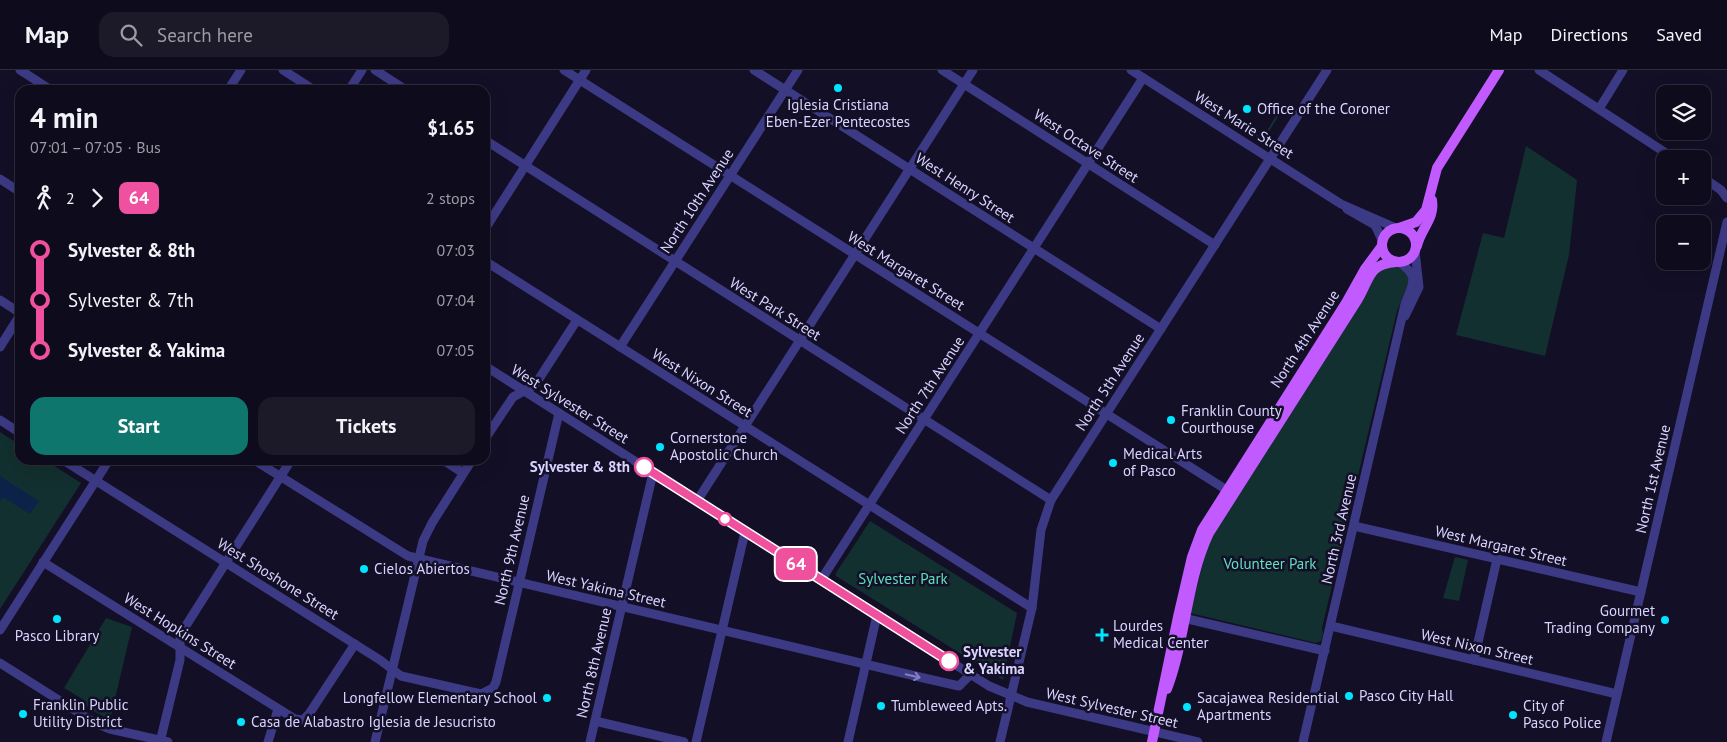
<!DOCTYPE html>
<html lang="en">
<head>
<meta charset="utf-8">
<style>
	body { margin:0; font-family:"PT Sans",sans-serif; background:#1c1929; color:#f1f3f6; height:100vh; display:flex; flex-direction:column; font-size:19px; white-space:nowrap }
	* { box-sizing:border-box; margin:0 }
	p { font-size:16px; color:#9b9ba3 }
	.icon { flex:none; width:28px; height:28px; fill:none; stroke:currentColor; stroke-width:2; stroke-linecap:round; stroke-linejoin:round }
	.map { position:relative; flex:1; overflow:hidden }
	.details { position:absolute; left:15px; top:15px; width:475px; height:380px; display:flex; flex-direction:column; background:#0e0b1c; border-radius:15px; box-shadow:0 5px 20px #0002,0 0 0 1px #2e2b3b }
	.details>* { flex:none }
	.badge { padding:0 10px; border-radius:8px; font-size:18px; line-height:32px }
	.buttons { position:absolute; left:1656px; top:15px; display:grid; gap:10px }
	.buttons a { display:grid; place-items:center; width:55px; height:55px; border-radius:10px; background:#0e0b1c; box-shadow:0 5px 20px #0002,0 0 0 1px #2e2b3b; font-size:25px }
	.map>.badge { position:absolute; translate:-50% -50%; box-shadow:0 0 0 2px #fff }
	.legs { display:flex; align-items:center; gap:8px; height:55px; padding:0 15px; font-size:16px }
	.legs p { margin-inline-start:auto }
	.headline { display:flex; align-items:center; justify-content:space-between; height:85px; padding:0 15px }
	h1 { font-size:28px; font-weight:700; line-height:38px }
	.button { display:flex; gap:10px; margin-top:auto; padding:10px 15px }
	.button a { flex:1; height:58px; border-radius:15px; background:#0f766e; color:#fff; font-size:20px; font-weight:700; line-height:58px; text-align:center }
	.button a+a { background:#1c1929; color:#f1f3f6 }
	ul { padding:0 15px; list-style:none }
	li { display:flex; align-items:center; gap:18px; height:50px; font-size:19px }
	li i { display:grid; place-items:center; width:8px; height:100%; margin:0 6px; background:currentColor }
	li i::after { content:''; width:12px; height:12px; margin:-6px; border:4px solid; border-radius:50%; background:#0e0b1c }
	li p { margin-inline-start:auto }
	li:first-child i { background:linear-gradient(#0000 50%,currentColor 0) }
	li:last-child i { background:linear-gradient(currentColor 50%,#0000 0) }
	header { display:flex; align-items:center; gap:30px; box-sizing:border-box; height:70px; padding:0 25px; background:#0e0b1c; border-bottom:1px solid #2e2b3b }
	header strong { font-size:24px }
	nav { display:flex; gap:28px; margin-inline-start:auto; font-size:18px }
	.search { width:350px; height:45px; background:#1c1929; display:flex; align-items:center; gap:12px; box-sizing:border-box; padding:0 18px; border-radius:15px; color:#9b9ba3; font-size:19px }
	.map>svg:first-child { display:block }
	.green { fill:#12302f }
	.water { fill:#0c2248 }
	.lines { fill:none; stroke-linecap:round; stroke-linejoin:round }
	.minor { stroke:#3d3a85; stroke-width:9 }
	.major { stroke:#c25bff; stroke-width:10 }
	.oneway { stroke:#837fbc }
	.line-1-casing { stroke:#fff; stroke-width:11 }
	.line-1 { stroke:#ef519e; stroke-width:8 }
	.poi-dot { fill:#00e5ff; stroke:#130f26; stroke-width:2 }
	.stop-1-dot { fill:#fff; stroke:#ef519e; stroke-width:2.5 }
	.labels { text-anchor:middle; stroke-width:5; stroke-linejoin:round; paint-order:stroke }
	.poi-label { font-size:15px; fill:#d9d4ff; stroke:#130f26; text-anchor:start }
	.street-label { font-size:15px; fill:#d9d4ff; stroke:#130f26 }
	.stop-label { font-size:15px; font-weight:bold; fill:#d9d4ff; stroke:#130f26; text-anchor:end }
	.park-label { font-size:15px; fill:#5fe0c0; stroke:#130f26 }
</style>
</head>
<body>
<header>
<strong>Map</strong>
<div class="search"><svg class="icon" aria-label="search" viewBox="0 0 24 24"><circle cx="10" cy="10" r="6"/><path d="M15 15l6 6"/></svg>Search here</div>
<nav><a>Map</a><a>Directions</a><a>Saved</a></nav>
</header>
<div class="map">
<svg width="1727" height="672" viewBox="0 0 1727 672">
	<rect width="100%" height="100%" fill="#130f26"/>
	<!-- green -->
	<g class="green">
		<polygon points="1279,41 1281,42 1263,71 1250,63 1252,61 1262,69"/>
		<polygon points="1526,76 1577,110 1569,185 1545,286 1456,265 1483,163 1504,168"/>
		<polygon points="1395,194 1404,199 1410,209 1397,241 1322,558 1323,564 1321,571 1316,573 1190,543 1209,471 1372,204"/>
		<polygon points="0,362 20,375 20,390 45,390 81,413 0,539"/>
		<polygon points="870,451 1017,543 1003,610 836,506 836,503"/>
		<polygon points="1455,487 1468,490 1459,531 1443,528"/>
		<polygon points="106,548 132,557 110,650 88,638 84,630 64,618"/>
	</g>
	<!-- water -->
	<polygon class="water" points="0,406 39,431 30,444 3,427 0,432"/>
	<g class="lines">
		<!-- minor -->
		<g class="minor">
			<polyline points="20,0 51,20"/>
			<polyline points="283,0 314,20"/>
			<polyline points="375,0 406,20"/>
			<polyline points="564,0 1233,424"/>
			<polyline points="754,0 1161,259"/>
			<polyline points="942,0 1215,175"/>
			<polyline points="1131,0 1341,134 1396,158"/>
			<polyline points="1539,0 1675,89"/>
			<polyline points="228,20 241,0"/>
			<polyline points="349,20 362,0"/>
			<polyline points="1599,39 1623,0"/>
			<polyline points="485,70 1051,430"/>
			<polyline points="1702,107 1721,120 1727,128"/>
			<polyline points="0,109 20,122"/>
			<polyline points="1347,139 1375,155 1383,172"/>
			<polyline points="485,159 586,0"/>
			<polyline points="485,191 1032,538"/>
			<polyline points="0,230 20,243"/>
			<polyline points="1405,246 1419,217 1415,181"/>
			<polyline points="0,277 20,245"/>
			<polyline points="620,277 798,0"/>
			<polyline points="485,296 989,616 1027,632 1198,672"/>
			<polyline points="0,350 20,363"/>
			<polyline points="485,369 513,327 535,315 577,250"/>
			<polyline points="63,390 380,590 401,606 481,624 493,618 496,612 559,343"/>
			<polyline points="254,390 408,486 928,609 959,616 970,605"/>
			<polyline points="443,390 463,403"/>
			<polyline points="697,431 973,0"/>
			<polyline points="1354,456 1641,522"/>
			<polyline points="43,492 295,649 303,650 309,644 355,574"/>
			<polyline points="821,510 1143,8"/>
			<polyline points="1179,547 1325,581"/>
			<polyline points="1331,556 1617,624"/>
			<polyline points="0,560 109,390"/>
			<polyline points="1474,590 1497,489"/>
			<polyline points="0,593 95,653 110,659 168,672"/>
			<polyline points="595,651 684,672"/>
			<polyline points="160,672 180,590 180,565 291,390"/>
			<polyline points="268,672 278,639"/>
			<polyline points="375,672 423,471 432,453 472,390"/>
			<polyline points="590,672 653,403"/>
			<polyline points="696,672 745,462"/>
			<polyline points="848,672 877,545"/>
			<polyline points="1000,672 1032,538 1041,460 1051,430 1327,0"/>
			<path d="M 1303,672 L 1405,234 C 1412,214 1421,207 1399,192"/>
			<polyline points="1606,672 1727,152"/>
		</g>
		<!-- major -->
		<g class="major">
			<polyline points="1399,158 1416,152 1426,140 1437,98 1499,0"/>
			<circle cx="1399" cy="175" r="17"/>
			<path d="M 1417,176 C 1421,158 1435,149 1432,130"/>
			<path d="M 1167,619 C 1186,569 1186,512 1209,463 L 1358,229 C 1370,209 1368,194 1396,192"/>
			<polyline points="1152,672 1178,547 1192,487 1202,460 1346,233 1365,199 1382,176"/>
		</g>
	</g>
	<!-- one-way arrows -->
	<defs><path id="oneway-shaft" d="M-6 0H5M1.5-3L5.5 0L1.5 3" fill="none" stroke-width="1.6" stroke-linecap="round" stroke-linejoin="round" transform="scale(1.25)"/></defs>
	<use class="oneway" href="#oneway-shaft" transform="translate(913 606) rotate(13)"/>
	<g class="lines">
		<!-- line-1 casing -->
		<g class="line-1-casing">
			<polyline id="line-1" points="644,397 949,591"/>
		</g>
		<!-- line-1 -->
		<use href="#line-1" class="line-1"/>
	</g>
	<!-- markers -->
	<g class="poi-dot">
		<circle cx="838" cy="18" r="5"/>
		<circle cx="1247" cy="39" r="5"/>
		<circle cx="1171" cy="350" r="5"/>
		<circle cx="660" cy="377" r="5"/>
		<circle cx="1113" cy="393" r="5"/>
		<circle cx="364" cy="499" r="5"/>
		<circle cx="57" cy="549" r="5"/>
		<circle cx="1665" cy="550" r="5"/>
		<path d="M1099.5 557.5h5v5h5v5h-5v5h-5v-5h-5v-5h5z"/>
		<circle cx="1349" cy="626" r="5"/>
		<circle cx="547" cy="628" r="5"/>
		<circle cx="881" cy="636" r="5"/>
		<circle cx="1187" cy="637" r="5"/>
		<circle cx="23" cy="644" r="5"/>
		<circle cx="1513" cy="645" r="5"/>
		<circle cx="241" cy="652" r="5"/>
	</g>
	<g class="stop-1-dot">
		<circle cx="644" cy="397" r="9"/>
		<circle cx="725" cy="449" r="6"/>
		<circle cx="949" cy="591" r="9"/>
	</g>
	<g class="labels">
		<!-- poi labels -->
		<g class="poi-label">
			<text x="838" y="40" text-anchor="middle">Iglesia Cristiana<tspan x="838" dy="17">Eben-Ezer Pentecostes</tspan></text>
			<text x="1257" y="44">Office of the Coroner</text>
			<text x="1181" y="346">Franklin County<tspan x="1181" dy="17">Courthouse</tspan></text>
			<text x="670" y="373">Cornerstone<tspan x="670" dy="17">Apostolic Church</tspan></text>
			<text x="1123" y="389">Medical Arts<tspan x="1123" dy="17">of Pasco</tspan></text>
			<text x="374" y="504">Cielos Abiertos</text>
			<text x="1655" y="546" text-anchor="end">Gourmet<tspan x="1655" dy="17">Trading Company</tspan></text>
			<text x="1113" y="561">Lourdes<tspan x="1113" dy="17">Medical Center</tspan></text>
			<text x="57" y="571" text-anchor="middle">Pasco Library</text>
			<text x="1359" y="631">Pasco City Hall</text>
			<text x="537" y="633" text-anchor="end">Longfellow Elementary School</text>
			<text x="1197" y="633">Sacajawea Residential<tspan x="1197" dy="17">Apartments</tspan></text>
			<text x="33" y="640">Franklin Public<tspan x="33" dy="17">Utility District</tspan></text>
			<text x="891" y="641">Tumbleweed Apts.</text>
			<text x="1523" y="641">City of<tspan x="1523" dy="17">Pasco Police</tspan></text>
			<text x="251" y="657">Casa de Alabastro Iglesia de Jesucristo</text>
		</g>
		<!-- street labels -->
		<g class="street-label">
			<text transform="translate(1244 55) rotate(32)" y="5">West Marie Street</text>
			<text transform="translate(1086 76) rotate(33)" y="5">West Octave Street</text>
			<text transform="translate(965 118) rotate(33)" y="5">West Henry Street</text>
			<text transform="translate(697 131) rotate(-57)" y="5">North 10th Avenue</text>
			<text transform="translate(906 201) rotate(32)" y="5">West Margaret Street</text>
			<text transform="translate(775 239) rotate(32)" y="5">West Park Street</text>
			<text transform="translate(1305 269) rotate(-57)" y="5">North 4th Avenue</text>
			<text transform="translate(1110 312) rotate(-57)" y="5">North 5th Avenue</text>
			<text transform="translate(702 313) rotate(32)" y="5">West Nixon Street</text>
			<text transform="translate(930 315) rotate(-57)" y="5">North 7th Avenue</text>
			<text transform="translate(570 334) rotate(32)" y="5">West Sylvester Street</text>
			<text transform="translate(1653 409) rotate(-77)" y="5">North 1st Avenue</text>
			<text transform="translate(1339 459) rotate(-77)" y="5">North 3rd Avenue</text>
			<text transform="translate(1501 476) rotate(13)" y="5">West Margaret Street</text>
			<text transform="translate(512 480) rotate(-77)" y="5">North 9th Avenue</text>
			<text transform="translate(278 509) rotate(32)" y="5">West Shoshone Street</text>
			<text transform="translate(606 519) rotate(13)" y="5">West Yakima Street</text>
			<text transform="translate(180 561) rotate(32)" y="5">West Hopkins Street</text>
			<text transform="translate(1477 577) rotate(13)" y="5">West Nixon Street</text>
			<text transform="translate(594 593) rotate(-77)" y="5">North 8th Avenue</text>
			<text transform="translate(1112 638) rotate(13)" y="5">West Sylvester Street</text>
		</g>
		<!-- stop labels -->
		<g class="stop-label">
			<text x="630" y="402">Sylvester &amp; 8th</text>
			<text x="963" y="587" text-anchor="start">Sylvester<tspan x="963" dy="17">&amp; Yakima</tspan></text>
		</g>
		<!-- park labels -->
		<g class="park-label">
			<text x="1270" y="499">Volunteer Park</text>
			<text x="903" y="514">Sylvester Park</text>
		</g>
	</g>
</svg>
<div class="buttons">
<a><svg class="icon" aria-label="layers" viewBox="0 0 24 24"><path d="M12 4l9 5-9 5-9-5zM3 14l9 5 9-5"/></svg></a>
<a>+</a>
<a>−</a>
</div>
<b class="badge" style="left:796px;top:494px;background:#ef519e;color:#fff">64</b>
<section class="details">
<div class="headline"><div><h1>4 min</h1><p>07:01 – 07:05 · Bus</p></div><b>$1.65</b></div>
<div class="legs"><svg class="icon" aria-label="walk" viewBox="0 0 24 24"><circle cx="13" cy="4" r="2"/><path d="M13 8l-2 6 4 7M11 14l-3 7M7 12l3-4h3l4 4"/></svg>2<svg class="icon" aria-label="forward" viewBox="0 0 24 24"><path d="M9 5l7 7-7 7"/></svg><b class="badge" style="background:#ef519e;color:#fff">64</b><p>2 stops</p></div>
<ul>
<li><i style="color:#ef519e"></i><b>Sylvester &amp; 8th</b><p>07:03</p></li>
<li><i style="color:#ef519e"></i><span>Sylvester &amp; 7th</span><p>07:04</p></li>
<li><i style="color:#ef519e"></i><b>Sylvester &amp; Yakima</b><p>07:05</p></li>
</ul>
<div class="button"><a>Start</a><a>Tickets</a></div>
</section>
</div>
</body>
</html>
